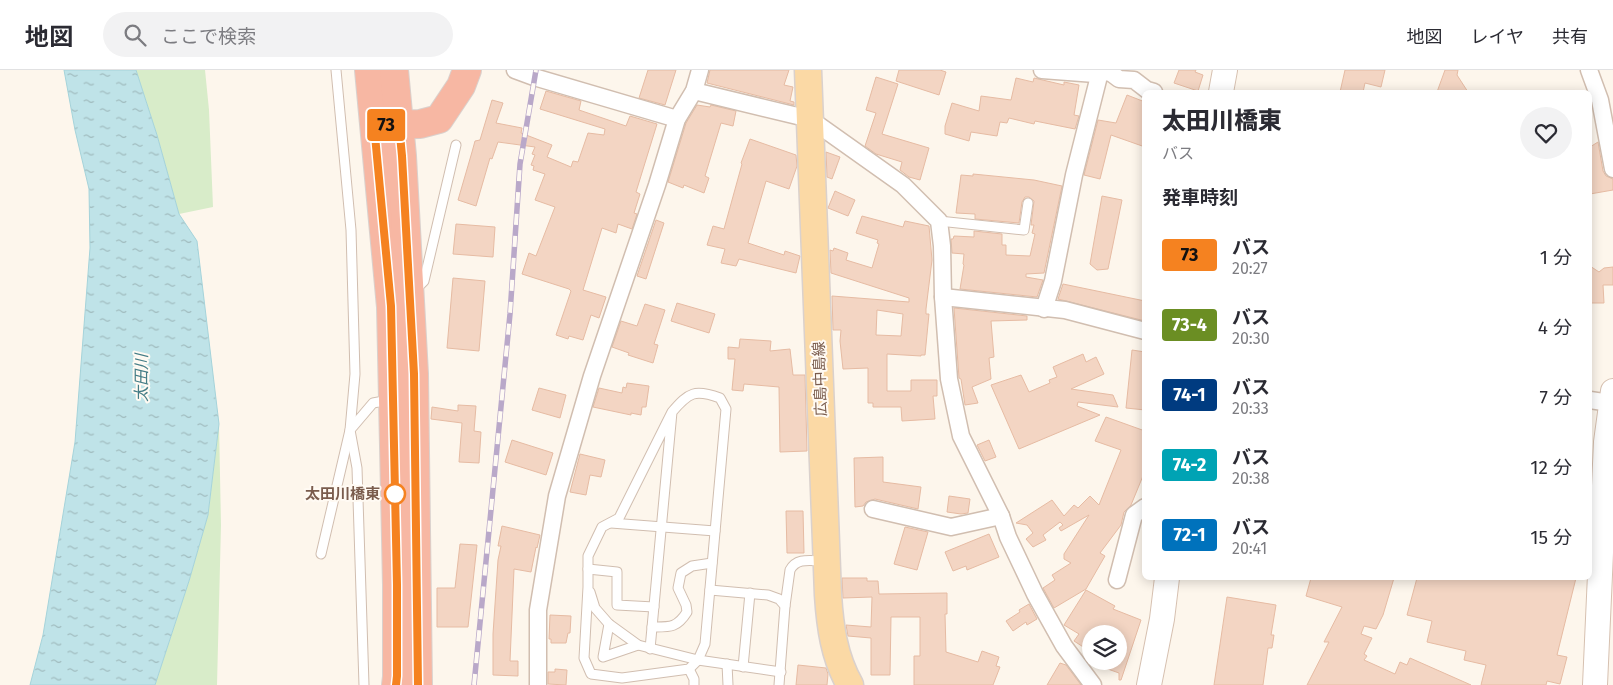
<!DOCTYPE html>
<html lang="ja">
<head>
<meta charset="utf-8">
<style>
	body { margin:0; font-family:"Fira Sans","Noto Sans JP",sans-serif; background:#f2f2f3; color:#2b2b33; height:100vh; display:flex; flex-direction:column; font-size:19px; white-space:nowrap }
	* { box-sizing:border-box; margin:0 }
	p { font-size:16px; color:#7c7c81 }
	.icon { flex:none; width:28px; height:28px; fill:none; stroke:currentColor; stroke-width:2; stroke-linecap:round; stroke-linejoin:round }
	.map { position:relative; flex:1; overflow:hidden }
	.drawer { position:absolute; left:1142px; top:20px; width:450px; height:490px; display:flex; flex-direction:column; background:#fff; border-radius:8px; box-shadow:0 2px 12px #0003 }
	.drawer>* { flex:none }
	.badge { padding:0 10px; border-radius:4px; font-size:18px; line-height:32px }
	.tools { position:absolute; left:1082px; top:555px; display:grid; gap:10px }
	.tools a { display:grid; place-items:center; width:45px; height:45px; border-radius:50%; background:#fff; box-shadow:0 2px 12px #0003; font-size:25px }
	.map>.badge { position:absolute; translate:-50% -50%; box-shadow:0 0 0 2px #fff }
	h2 { padding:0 20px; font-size:19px; line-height:45px }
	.round { display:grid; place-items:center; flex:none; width:52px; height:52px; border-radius:26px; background:#f2f2f3 }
	.overview { display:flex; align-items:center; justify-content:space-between; height:85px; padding:0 20px }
	h1 { font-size:24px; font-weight:800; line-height:38px }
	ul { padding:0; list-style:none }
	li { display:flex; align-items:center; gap:15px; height:70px; padding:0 20px }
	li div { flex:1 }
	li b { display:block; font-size:19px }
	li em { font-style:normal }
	li .badge { min-width:55px; font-weight:700; text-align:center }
	header { display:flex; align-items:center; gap:30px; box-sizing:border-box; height:70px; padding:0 25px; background:#fff; border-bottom:1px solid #e1e1e2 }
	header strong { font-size:24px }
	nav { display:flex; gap:28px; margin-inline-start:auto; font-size:18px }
	.search { width:350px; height:45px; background:#f2f2f3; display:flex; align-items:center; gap:12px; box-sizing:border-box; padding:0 18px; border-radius:28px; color:#7c7c81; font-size:19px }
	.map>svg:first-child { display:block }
	.grass { fill:#d8ecc9 }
	.water { fill:url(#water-ripples); stroke:#a5d3da }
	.building { fill:#f3d5c3; stroke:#e6bba3; fill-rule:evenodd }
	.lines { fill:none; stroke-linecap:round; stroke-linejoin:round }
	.lane-casing { stroke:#d1beb0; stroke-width:11 }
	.street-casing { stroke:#d1beb0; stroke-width:19 }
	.secondary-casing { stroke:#d6c0b0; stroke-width:26 }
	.primary-casing { stroke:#dad1cd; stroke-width:29 }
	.highway-casing { stroke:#dad1cd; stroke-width:30 }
	.lane { stroke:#fff; stroke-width:9 }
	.street { stroke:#fff; stroke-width:16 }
	.secondary { stroke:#fff; stroke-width:24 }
	.primary { stroke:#fbd9a5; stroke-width:26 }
	.highway { stroke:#f7b7a3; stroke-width:28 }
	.rail-casing { stroke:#b9a8c9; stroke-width:5.5 }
	.rail { stroke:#fffaf3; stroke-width:4; stroke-dasharray:11; stroke-linecap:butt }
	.line-casing { stroke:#fff; stroke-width:11 }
	.line { stroke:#f58220; stroke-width:8 }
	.stop-dot { fill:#fff; stroke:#f58220; stroke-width:2.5 }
	.labels { text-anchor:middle; stroke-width:4; stroke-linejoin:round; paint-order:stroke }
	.street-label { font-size:15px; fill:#7a5c4d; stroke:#fffaf3 }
	.stop-label { font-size:15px; font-weight:bold; fill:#7a5c4d; stroke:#fffaf3; text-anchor:end }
	.water-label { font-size:16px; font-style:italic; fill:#437c86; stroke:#fffaf3 }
</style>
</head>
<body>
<header>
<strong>地図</strong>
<div class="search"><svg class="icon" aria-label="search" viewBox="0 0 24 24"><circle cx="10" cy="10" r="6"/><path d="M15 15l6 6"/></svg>ここで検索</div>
<nav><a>地図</a><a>レイヤ</a><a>共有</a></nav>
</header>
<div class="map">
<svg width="1613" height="615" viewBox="0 0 1613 615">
	<defs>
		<pattern id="water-ripples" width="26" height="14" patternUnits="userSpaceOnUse" patternTransform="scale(1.25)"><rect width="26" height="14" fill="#bfe3e8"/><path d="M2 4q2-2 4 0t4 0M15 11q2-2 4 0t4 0" fill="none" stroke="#a0bbbe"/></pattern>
	</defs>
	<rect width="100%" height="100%" fill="#fdf6ec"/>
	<!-- grass -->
	<g class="grass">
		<polygon points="136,0 205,0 209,40 213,137 179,144 157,65"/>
		<polygon points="219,354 221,455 217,615 155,615 189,511 208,445"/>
	</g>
	<!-- water -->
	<polygon class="water" points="64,0 136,0 157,65 179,144 197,171 219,354 208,445 189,511 155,615 30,615 43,565 75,372 90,178 89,119 75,60"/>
	<!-- building -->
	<g class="building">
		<polygon points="648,0 676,0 665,35 639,28"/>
		<polygon points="710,0 789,0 784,15 793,17 790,31 794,32 794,35 707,13"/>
		<polygon points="899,0 940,0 946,2 939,25 896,11"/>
		<polygon points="1179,0 1196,0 1195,2 1203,5 1198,21 1174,13"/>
		<polygon points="1345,0 1385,0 1381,17 1365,13 1363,22 1340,22"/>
		<polygon points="1445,0 1458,0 1457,5 1468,22 1437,22"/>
		<polygon points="876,7 898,14 882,64 929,78 920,110 909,107 900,100 902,92 876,84 865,76 876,43 866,40"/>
		<polygon points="1016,8 1033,12 1034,8 1064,15 1064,12 1079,15 1074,45 1079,46 1075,59 1035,51 1034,54 1009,48 1007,53 1000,52 997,66 971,62 969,71 945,64 945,56 952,33 979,41 981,26 1011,30"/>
		<polygon points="546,21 581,31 579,40 626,56 630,46 657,54 636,122 640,124 634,143 637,144 632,159 618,154 616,163 602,158 583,220 606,227 599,248 591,245 583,270 569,266 568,269 556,265 571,221 569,219 522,204 529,183 536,186 555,137 535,130 545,104 533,100 534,96 531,95 535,85 532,84 535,77 498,72 492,89 490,88 476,136 458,130 472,82 475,71 480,70 492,30 503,33 496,53 522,58 521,63 552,75 547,87 571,97 573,91 578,92 588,63 604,65 605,59 540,39"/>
		<polygon points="1127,25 1145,32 1145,77 1111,65 1100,109 1084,105 1098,50 1116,53"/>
		<polygon points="697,35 710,37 711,35 736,41 733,56 721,53 705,106 709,108 704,123 684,115 683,118 668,112 686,53"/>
		<polygon points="750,69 796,85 797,96 789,119 766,111 748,173 784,185 785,181 800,186 796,203 739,189 736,196 721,193 725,179 707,175 713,156 724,159 742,94 741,93"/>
		<polygon points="1598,72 1603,101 1606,106 1613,109 1613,120 1590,124 1590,77"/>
		<polygon points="826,82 840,87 832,109 827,107"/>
		<polygon points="973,104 1034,110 1062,116 1044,203 1026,204 1026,207 1043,210 1037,227 960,219 964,195 963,194 964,184 952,183 951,169 953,169 954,166 974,167 974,161 1002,164 1002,175 1006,175 1006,185 1030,186 1035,164 1032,163 1034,155 1031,155 1034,131 1029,127 1025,127 1022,132 1019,153 975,149 975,144 956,143 961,105 973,106"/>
		<polygon points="835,121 855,130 848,146 828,138"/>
		<polygon points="1102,126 1122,130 1108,199 1097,200 1090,194"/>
		<path d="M 862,146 L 903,157 L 905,151 L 929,156 L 932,190 L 926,239 L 926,244 L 929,244 L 925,285 L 921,285 L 921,286 L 887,284 L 887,321 L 911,321 L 911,310 L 937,310 L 937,326 L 933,326 L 935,349 L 902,351 L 901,337 L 873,337 L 873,333 L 868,333 L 868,298 L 843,299 L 840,271 L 841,260 L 833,260 L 832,226 L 909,232 L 909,228 L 831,203 L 830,180 L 833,181 L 834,178 L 848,183 L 846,190 L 872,198 L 879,174 L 877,173 L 878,170 L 856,163 ZM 877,240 L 903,244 L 901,266 L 876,265 Z"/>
		<polygon points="656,150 664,153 646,209 637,206"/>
		<polygon points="456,154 495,157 493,187 453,184"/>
		<polygon points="1590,196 1599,202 1604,198 1613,197 1613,215 1603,215 1604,233 1590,233"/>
		<polygon points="453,208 485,211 479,281 447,278"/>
		<polygon points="1063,214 1145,231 1145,251 1058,229"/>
		<polygon points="677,233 715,244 709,263 671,251"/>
		<polygon points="645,234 665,240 654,274 658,275 653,293 628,285 629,283 612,277 621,251 637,256"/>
		<polygon points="954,238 1027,246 1027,250 991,251 994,287 989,288 991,309 972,317 978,333 965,335 961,309 959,308"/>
		<polygon points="740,269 771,271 770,281 790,279 793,305 805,305 807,381 780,382 779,317 744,314 743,321 732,320 735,289 728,289 728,277 739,278"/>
		<polygon points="1132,280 1145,282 1145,340 1126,338"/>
		<polygon points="1083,284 1086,292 1096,287 1104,304 1071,319 1113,325 1118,337 1078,332 1077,336 1100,345 1019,379 991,315 1021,305 1029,322 1050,313 1049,310 1057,307 1053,297"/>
		<polygon points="627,313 649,316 646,337 642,337 641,345 631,343 631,345 593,337 599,318 622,323 623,317 626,318"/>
		<polygon points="539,318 566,325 560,348 532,340"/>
		<polygon points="458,335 476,336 474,361 481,362 479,393 459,392 462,353 431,349 432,337 458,341"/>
		<polygon points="1106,347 1145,361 1145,401 1131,435 1124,442 1121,455 1100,483 1105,486 1086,519 1054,538 1043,518 1055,510 1052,505 1071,493 1064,489 1064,484 1089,445 1061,461 1059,458 1063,455 1060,452 1043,465 1046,470 1033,477 1026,469 1033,463 1027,455 1016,453 1052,430 1064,446 1074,435 1078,438 1090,426 1099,435 1121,380 1095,371"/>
		<polygon points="512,370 553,383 546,405 505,392"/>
		<polygon points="989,370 996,387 985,391 977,375"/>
		<polygon points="580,384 605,390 601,407 590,405 586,425 570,422"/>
		<polygon points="883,387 883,412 921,417 918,439 875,429 866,432 863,436 855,437 854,388"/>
		<polygon points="949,426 970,429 968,443 961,444 947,442"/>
		<polygon points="786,441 803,441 804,483 787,483"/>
		<polygon points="502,456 540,465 537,478 536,477 531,502 514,499 510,591 518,591 518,606 493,605 493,564 498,490 501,476 498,476"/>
		<polygon points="905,457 928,462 917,500 894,494"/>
		<polygon points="989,464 999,487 967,500 966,496 953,501 945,482"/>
		<polygon points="460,474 477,475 468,557 437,557 437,518 455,518"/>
		<polygon points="842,508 867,508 867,511 878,511 879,524 947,523 947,544 945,544 946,582 978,592 982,581 999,587 996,596 1000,597 993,615 914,615 914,586 920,586 920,547 891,547 890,605 871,605 871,568 848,566 846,555 871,557 872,527 843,528"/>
		<polygon points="1311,508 1394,508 1383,545 1376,559 1364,556 1361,564 1372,568 1364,584 1367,586 1364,590 1395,604 1400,592 1407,595 1410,588 1471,615 1307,615 1329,572 1324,572 1342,537 1306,526"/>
		<polygon points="1417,508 1576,508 1557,585 1567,587 1560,614 1547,611 1546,615 1481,615 1486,595 1464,590 1466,581 1427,572 1432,551 1407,545"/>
		<polygon points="1086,520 1115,536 1113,539 1141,550 1121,610 1119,610 1119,603 1091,593 1091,591 1119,591 1119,564 1091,564 1091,582 1074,571 1079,564 1064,555"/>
		<polygon points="1227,527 1276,535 1271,565 1274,565 1272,578 1268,578 1263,615 1214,615"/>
		<polygon points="1029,534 1037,549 1027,555 1026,552 1013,561 1006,551 1020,542 1019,540"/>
		<polygon points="550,545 571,546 570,563 568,563 566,573 551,573 551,569 549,569"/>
		<polygon points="1060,593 1066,595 1081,615 1047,615"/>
		<polygon points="798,595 826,598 828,604 827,615 796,615"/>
		<polygon points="555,599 567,600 566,615 548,614 548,602 555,602"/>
	</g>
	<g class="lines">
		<!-- lane casing -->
		<g class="lane-casing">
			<g id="lane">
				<polyline points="939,151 1024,160 1028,133"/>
				<polyline points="416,219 424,211 456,75"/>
				<polyline points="611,453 715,461"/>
				<polyline points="321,484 350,360 355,304 351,160 336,0"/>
				<polyline points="588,499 617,502 617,535 654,537"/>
				<polyline points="710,520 768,525 779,529 785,536 779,615"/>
				<polyline points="590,522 595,538 609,554 638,575 698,590 781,602"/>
				<path d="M 785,536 L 790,500 C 797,487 811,491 824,491"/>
				<polyline points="609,554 603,587 638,575"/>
				<path d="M 652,557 C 670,557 677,558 687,542 L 686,535 L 678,518 L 681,503 L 692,496 L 712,493"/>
				<path d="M 650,579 L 672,342 C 689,322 695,319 720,328 L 726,339 L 705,574 L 698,590 L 689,599 L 622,608 L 591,604 L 584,588 L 588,517 L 588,486 L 602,457 L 619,448 L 672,342"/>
				<polyline points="727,594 728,615"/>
				<polyline points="743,597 750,523"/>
				<polyline points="689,599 694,609 694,615"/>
				<polyline points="364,615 357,398 350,360 373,333 389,330"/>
			</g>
		</g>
		<!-- street casing -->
		<g class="street-casing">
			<g id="street">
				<polyline points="515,0 534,7 677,49"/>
				<polyline points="1042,0 1095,4 1099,0"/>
				<polyline points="1589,0 1600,30 1613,99"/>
				<polyline points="1098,1 1111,3 1119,9 1134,10 1147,20 1154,22"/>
				<polyline points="694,21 810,49 903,115 939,151 942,176 943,227 949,309 961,366 1001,446 1008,467 1035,524 1064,576 1093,615"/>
				<polyline points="943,227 1065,240 1145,261"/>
				<polyline points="1044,239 1053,211 1074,105 1098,10 1095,4"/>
				<polyline points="1590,330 1610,333"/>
				<polyline points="873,439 951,457 1001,446"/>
				<polyline points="1117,510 1134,445 1145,437"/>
				<polyline points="538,615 538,540 557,426 592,306 657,115 677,49 694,21 700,0"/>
			</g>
		</g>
		<!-- secondary casing -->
		<g class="secondary-casing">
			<g id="secondary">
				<polyline points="1221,22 1225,0"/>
				<polyline points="1149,615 1162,549 1167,508"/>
				<polyline points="1595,615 1606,372 1613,321"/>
			</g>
		</g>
		<!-- primary casing -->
		<g class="primary-casing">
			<path id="primary" d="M 808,0 L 828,525 C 830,556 834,587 850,615"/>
		</g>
		<!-- highway casing -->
		<g class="highway-casing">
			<g id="highway">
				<polyline points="369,0 391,237 397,515 397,607 396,615"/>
				<polyline points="394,0 402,86 414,304 418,615"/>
				<polyline points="381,55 420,54 439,49 461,16 467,0"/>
			</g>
		</g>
		<!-- lane -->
		<use href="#lane" class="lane"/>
		<!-- street -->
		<use href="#street" class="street"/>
		<!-- secondary -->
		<use href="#secondary" class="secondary"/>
		<!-- primary -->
		<use href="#primary" class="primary"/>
		<!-- highway -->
		<use href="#highway" class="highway"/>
		<!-- rail casing -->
		<g class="rail-casing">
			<polyline id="rail" points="474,615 510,244 520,94 536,0"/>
		</g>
		<!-- rail -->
		<use href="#rail" class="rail"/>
	</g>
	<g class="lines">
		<!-- line casing -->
		<g class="line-casing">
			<polyline id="line" points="396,615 397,606 397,515 391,236 374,55 399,55 402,86 414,304 418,615"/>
		</g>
		<!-- line -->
		<use href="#line" class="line"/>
	</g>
	<!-- markers -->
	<circle class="stop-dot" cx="395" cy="424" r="10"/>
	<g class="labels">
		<!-- street labels -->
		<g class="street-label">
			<text transform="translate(820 309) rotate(-92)" y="5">広島中島線</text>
		</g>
		<!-- stop labels -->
		<g class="stop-label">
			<text x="380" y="429">太田川橋東</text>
		</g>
		<!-- water labels -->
		<g class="water-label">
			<text transform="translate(141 308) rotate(-90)" y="6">太田川</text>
		</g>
	</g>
</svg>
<div class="tools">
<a><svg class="icon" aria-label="layers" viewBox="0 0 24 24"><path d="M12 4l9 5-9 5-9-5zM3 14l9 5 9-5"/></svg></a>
</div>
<b class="badge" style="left:386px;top:55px;background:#f58220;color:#111">73</b>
<section class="drawer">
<div class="overview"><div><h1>太田川橋東</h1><p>バス</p></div><a class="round"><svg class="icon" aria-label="heart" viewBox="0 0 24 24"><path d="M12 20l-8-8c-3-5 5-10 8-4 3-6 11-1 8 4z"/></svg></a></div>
<h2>発車時刻</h2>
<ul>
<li><span class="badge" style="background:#f58220;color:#111">73</span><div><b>バス</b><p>20:27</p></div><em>1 分</em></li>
<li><span class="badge" style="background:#6b8e23;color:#fff">73-4</span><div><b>バス</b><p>20:30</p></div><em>4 分</em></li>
<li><span class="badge" style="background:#003b80;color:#fff">74-1</span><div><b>バス</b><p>20:33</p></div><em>7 分</em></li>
<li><span class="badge" style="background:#00a3b4;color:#fff">74-2</span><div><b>バス</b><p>20:38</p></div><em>12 分</em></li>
<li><span class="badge" style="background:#0072bc;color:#fff">72-1</span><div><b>バス</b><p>20:41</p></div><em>15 分</em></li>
</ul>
</section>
</div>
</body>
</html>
